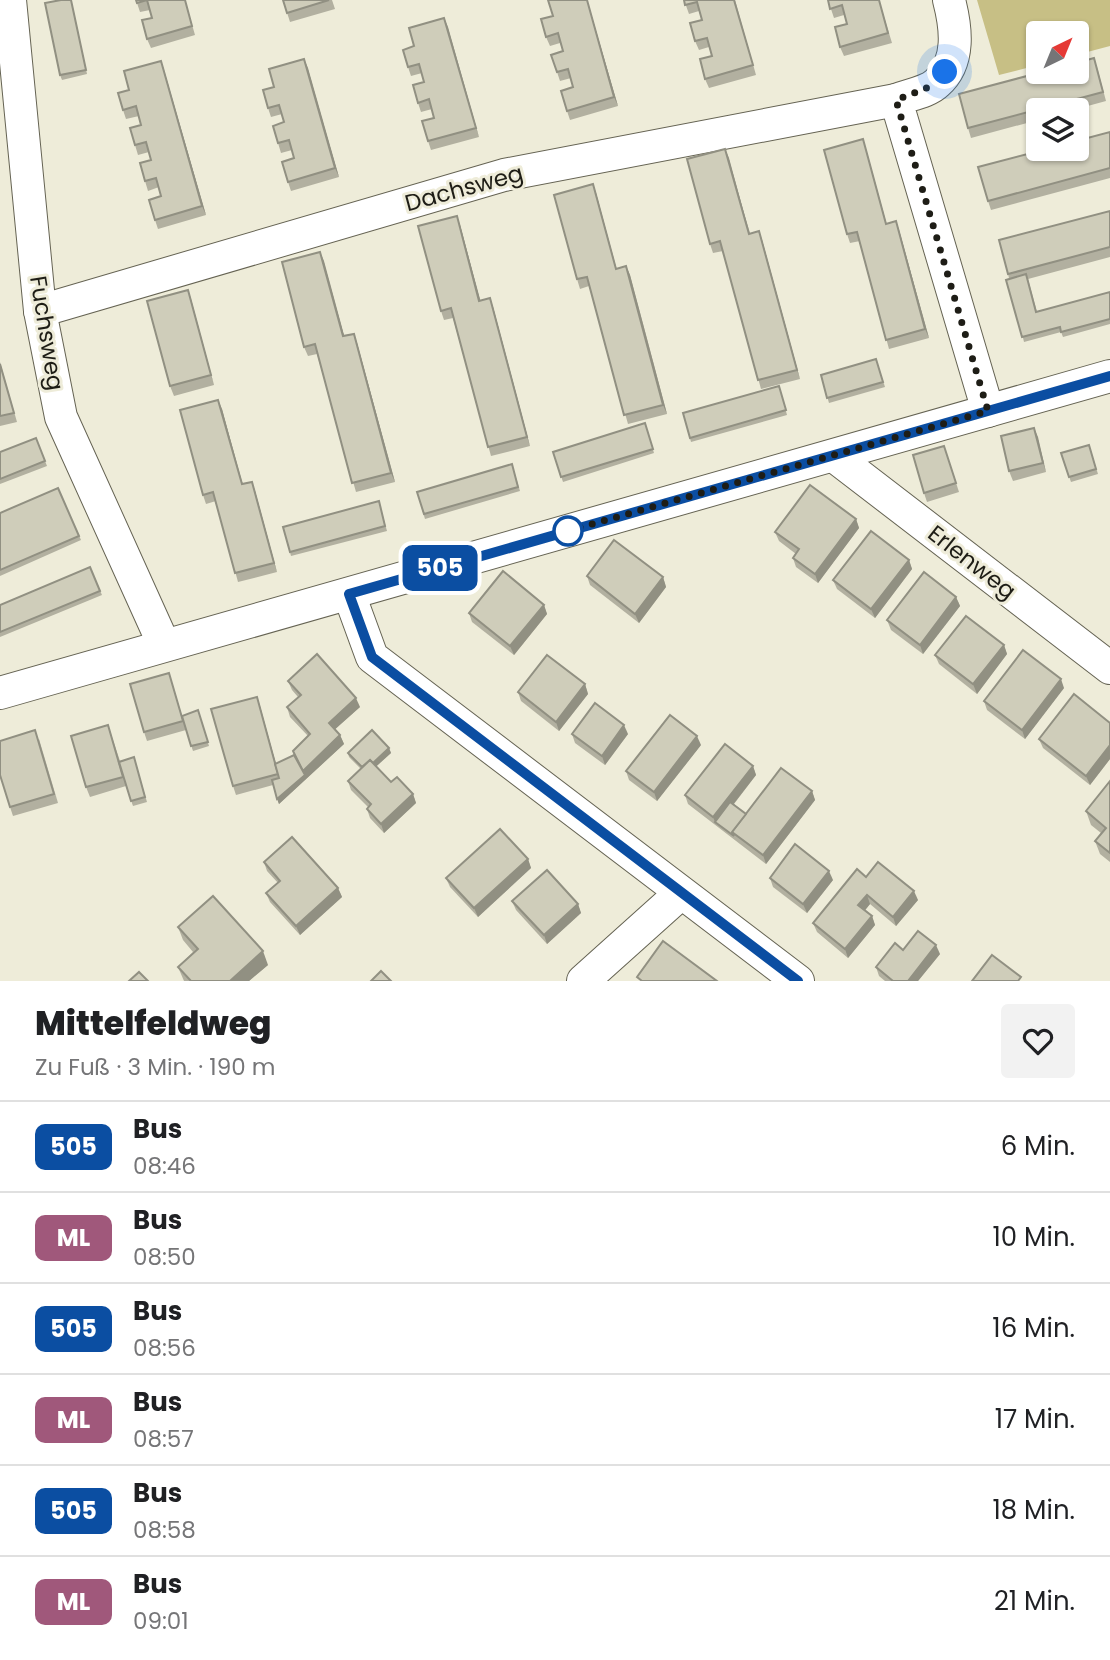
<!DOCTYPE html>
<html lang="de">
<head>
<meta charset="utf-8">
<style>
	body { margin:0; font-family:Poppins,sans-serif; background:#f2f2f2; color:#202124; height:100vh; display:flex; flex-direction:column; font-size:26px; white-space:nowrap }
	* { box-sizing:border-box; margin:0 }
	p { font-size:23px; color:#757577 }
	.icon { flex:none; width:38px; height:38px; fill:none; stroke:currentColor; stroke-width:2; stroke-linecap:round; stroke-linejoin:round }
	.map { position:relative; height:981px; overflow:hidden }
	.panel { display:flex; flex-direction:column; background:#fff; flex:1 }
	.panel>* { flex:none }
	.badge { padding:0 14px; border-radius:10px; font-size:24px; line-height:46px }
	.needle { width:46px; rotate:43deg }
	.buttons { position:absolute; left:1026px; top:21px; display:grid; gap:14px }
	.buttons a { display:grid; place-items:center; width:63px; height:63px; border-radius:7px; background:#fff; box-shadow:0 2px 5px #0004; font-size:35px }
	.you { position:absolute; width:35px; height:35px; margin:-18px; border:5px solid #fff; border-radius:50%; background:#1a73e8; box-shadow:0 0 0 10px #1a73e833 }
	.map>.badge { position:absolute; translate:-50% -50%; box-shadow:0 0 0 4px #fff }
	.round { display:grid; place-items:center; flex:none; width:74px; height:74px; border-radius:7px; background:#f2f2f2 }
	.headline { display:flex; align-items:center; justify-content:space-between; height:119px; padding:0 35px }
	h1 { font-size:33px; font-weight:800; line-height:52px }
	ul { padding:0; list-style:none }
	li { display:flex; align-items:center; gap:21px; height:91px; padding:0 35px; border-top:2px solid #e0e0e0 }
	li div { flex:1 }
	li b { display:block; font-size:26px }
	li em { font-style:normal }
	li .badge { min-width:77px; font-weight:700; text-align:center }
	.map>svg:first-child { display:block }
	.green { fill:#c7bf85 }
	.lines { fill:none; stroke-linecap:round; stroke-linejoin:round }
	.minor-casing { stroke:#656353; stroke-width:34 }
	.minor { stroke:#fff; stroke-width:32 }
	.wall { fill:#b2b0a0 }
	.shaded-wall { fill:#919082 }
	.building { fill:#cfcdba; stroke:#919082; stroke-width:2 }
	.line-casing { stroke:#fff; stroke-width:16 }
	.line { stroke:#0b4ea2; stroke-width:10 }
	.walk { stroke:#1e1d16; stroke-width:7; stroke-dasharray:0 12.6 }
	.stop-dot { fill:#fff; stroke:#0b4ea2; stroke-width:3.5 }
	.labels { text-anchor:middle; stroke-width:6; stroke-linejoin:round; paint-order:stroke }
	.street-label { font-size:23px; fill:#1e1d16; stroke:#eeecd9 }
</style>
</head>
<body>
<div class="map">
<svg width="1110" height="981" viewBox="0 0 1110 981">
	<rect width="100%" height="100%" fill="#eeecd9"/>
	<!-- green -->
	<polygon class="green" points="977,0 1110,0 1110,46 1076,55 1076,33 1038,33 1038,65 999,75"/>
	<g class="lines">
		<!-- minor casing -->
		<g class="minor-casing">
			<g id="minor">
				<polyline points="10,0 40,311 61,417 164,645"/>
				<path d="M 949,0 C 956,27 961,62 937,83 C 928,92 908,95 896,100 L 988,411"/>
				<polyline points="40,311 504,175 896,100"/>
				<polyline points="834,456 1110,668"/>
				<polyline points="349,594 372,657 798,981"/>
				<polyline points="0,693 1110,376"/>
				<polyline points="583,981 681,893"/>
			</g>
		</g>
		<!-- minor -->
		<use href="#minor" class="minor"/>
	</g>
	<!-- wall -->
	<g class="wall">
		<polygon points="136,0 185,0 195,35 151,48 147,39 152,18 150,10 140,12"/>
		<polygon points="283,0 332,0 335,9 290,22"/>
		<polygon points="587,0 618,106 570,120 567,111 573,87 571,78 560,81 557,72 563,51 560,43 550,46 546,37 553,16"/>
		<polygon points="684,0 735,0 756,75 709,88 705,79 712,56 709,47 699,50 695,41 702,20 699,11 689,14"/>
		<polygon points="828,0 879,0 892,43 844,56 840,47 847,24 844,15 834,18"/>
		<polygon points="72,3 87,74 62,80 60,75"/>
		<polygon points="444,18 479,137 431,150 428,141 434,118 432,109 421,112 418,103 424,82 422,73 411,76 408,67 414,46"/>
		<polygon points="304,59 339,177 291,191 288,182 294,158 292,150 281,153 278,143 284,122 282,114 271,117 268,108 274,87"/>
		<polygon points="161,61 206,215 158,229 155,220 161,196 159,187 148,191 145,181 151,160 149,152 138,155 135,145 141,125 139,116 126,119 123,110 129,90"/>
		<polygon points="1097,67 1106,101 1073,110 1038,110 1038,120 971,138 968,128"/>
		<polygon points="1110,132 1110,178 991,210 988,201"/>
		<polygon points="725,149 750,233 762,240 800,379 761,389 723,251 713,253 710,244"/>
		<polygon points="866,149 886,224 899,230 929,338 889,349 860,241 850,243 847,234"/>
		<polygon points="596,193 616,269 626,266 630,275 667,414 628,424 589,286 580,289 577,279"/>
		<polygon points="1110,211 1110,257 1028,279 1037,312 1110,292 1110,324 1063,337 1061,332 1024,342 1008,274"/>
		<polygon points="460,225 480,300 493,307 530,446 491,456 453,318 444,320 441,311"/>
		<polygon points="320,252 344,336 357,343 395,482 356,492 317,354 308,356 304,347"/>
		<polygon points="188,290 214,385 174,396 170,386"/>
		<polygon points="876,359 885,387 829,403 821,375"/>
		<polygon points="0,362 17,422 0,426"/>
		<polygon points="779,386 787,415 691,442 683,413"/>
		<polygon points="222,409 242,484 252,482 255,491 277,572 238,582 216,501 206,504 203,495"/>
		<polygon points="645,423 654,453 563,482 553,452"/>
		<polygon points="1034,428 1046,472 1013,481 1009,471"/>
		<polygon points="36,438 47,466 0,484 0,452"/>
		<polygon points="1089,445 1098,474 1071,482 1061,453"/>
		<polygon points="947,455 959,492 927,502 924,493"/>
		<polygon points="512,464 520,491 425,519 417,492"/>
		<polygon points="58,488 81,540 0,576 0,513"/>
		<polygon points="379,501 387,531 291,556 283,527"/>
		<polygon points="856,519 859,528 818,583 796,567 793,558 796,554 779,541 775,532"/>
		<polygon points="909,560 912,569 875,618 837,589 833,580"/>
		<polygon points="90,567 102,595 0,637 0,605"/>
		<polygon points="587,576 663,577 666,587 639,623 590,585"/>
		<polygon points="956,597 960,606 923,654 891,630 887,620"/>
		<polygon points="544,605 547,614 514,655 472,622 469,613"/>
		<polygon points="1004,645 1007,654 977,694 939,664 935,655"/>
		<polygon points="169,673 182,716 198,710 209,746 193,751 186,730 147,741 144,732"/>
		<polygon points="288,681 360,707 335,729 340,735 344,744 279,804 273,785 236,795 233,786 257,697 276,764 294,755 293,751 308,736 290,717 287,707 298,697 292,690"/>
		<polygon points="585,684 588,694 559,731 521,701 518,692"/>
		<polygon points="1064,688 1025,739 987,710 984,701"/>
		<polygon points="1110,723 1110,759 1090,785 1043,748 1039,739"/>
		<polygon points="111,734 120,761 134,757 147,802 133,806 126,786 90,797 86,787"/>
		<polygon points="572,734 628,734 605,765 575,743"/>
		<polygon points="39,739 58,803 13,816 10,807"/>
		<polygon points="701,745 657,801 629,780 626,771"/>
		<polygon points="389,748 391,753 376,766 391,782 413,794 416,803 384,833 370,818 367,809 368,807 351,790 348,781 361,769 349,757 348,753"/>
		<polygon points="753,766 756,775 734,804 746,814 812,791 815,800 766,864 688,804 685,795"/>
		<polygon points="1110,781 1110,862 1100,854 1095,841 1101,833 1091,825 1086,811"/>
		<polygon points="528,859 531,868 478,917 450,887 446,878"/>
		<polygon points="264,862 338,888 342,897 300,935 270,902 266,893 278,883 267,871"/>
		<polygon points="866,877 918,900 896,926 870,904 865,910 872,916 875,925 848,958 817,932 813,923"/>
		<polygon points="770,878 833,880 807,913 773,887"/>
		<polygon points="512,901 578,904 581,913 547,944 516,910"/>
		<polygon points="178,927 268,965 249,981 184,981 178,967 193,952 183,940"/>
		<polygon points="903,950 940,954 918,981 885,981 879,976 876,967"/>
	</g>
	<!-- shaded-wall -->
	<g class="shaded-wall">
		<polygon points="587,0 618,106 614,97"/>
		<polygon points="444,18 448,27 479,137 476,128"/>
		<polygon points="304,59 308,68 339,177 335,168"/>
		<polygon points="161,61 164,70 206,215 202,206"/>
		<polygon points="863,139 866,149 889,233 886,224"/>
		<polygon points="725,149 729,158 752,243 749,234"/>
		<polygon points="593,184 596,193 619,278 616,269"/>
		<polygon points="457,216 460,225 483,310 479,301"/>
		<polygon points="896,221 899,230 929,338 925,329"/>
		<polygon points="759,231 762,240 800,379 797,370"/>
		<polygon points="320,252 324,261 347,346 343,336"/>
		<polygon points="626,266 630,275 667,414 663,405"/>
		<polygon points="188,290 191,299 214,385 211,375"/>
		<polygon points="490,298 493,307 530,446 527,437"/>
		<polygon points="354,334 357,343 395,482 391,473"/>
		<polygon points="218,400 222,409 245,493 242,484"/>
		<polygon points="1034,428 1038,437 1046,472 1043,463"/>
		<polygon points="252,482 255,491 277,572 274,563"/>
		<polygon points="856,519 859,528 818,583 815,574"/>
		<polygon points="909,560 912,569 875,618 871,609"/>
		<polygon points="663,577 666,587 639,623 635,614"/>
		<polygon points="956,597 960,606 923,654 920,645"/>
		<polygon points="544,605 547,614 514,655 510,646"/>
		<polygon points="1004,645 1007,654 977,694 973,684"/>
		<polygon points="1061,679 1064,688 1025,739 1022,730"/>
		<polygon points="585,684 588,694 559,731 556,722"/>
		<polygon points="257,697 260,706 281,783 278,774"/>
		<polygon points="356,698 360,707 332,732 329,723"/>
		<polygon points="624,725 628,734 605,765 602,756"/>
		<polygon points="340,735 344,744 279,804 277,799 305,775 303,771"/>
		<polygon points="697,736 701,745 657,801 654,792"/>
		<polygon points="1110,745 1110,759 1090,785 1086,776"/>
		<polygon points="389,748 391,753 367,775 365,771"/>
		<polygon points="753,766 756,775 718,824 715,822 713,817"/>
		<polygon points="812,791 815,800 766,864 763,855"/>
		<polygon points="413,794 416,803 384,833 381,824"/>
		<polygon points="528,859 531,868 478,917 474,908"/>
		<polygon points="829,871 833,880 807,913 803,904"/>
		<polygon points="338,888 342,897 300,935 296,926"/>
		<polygon points="914,891 918,900 896,926 893,917"/>
		<polygon points="867,895 870,904 862,914 858,905"/>
		<polygon points="578,904 581,913 547,944 544,935"/>
		<polygon points="872,916 875,925 848,958 845,949"/>
		<polygon points="936,945 940,954 918,981 908,981"/>
		<polygon points="263,951 268,965 249,981 230,981"/>
	</g>
	<!-- building -->
	<g class="building">
		<polygon points="61,0 71,0 86,70 60,75 45,3"/>
		<polygon points="136,0 185,0 192,26 147,39 142,20 152,18 147,0 137,3"/>
		<polygon points="283,0 329,0 287,13"/>
		<polygon points="548,0 587,0 614,97 567,111 561,91 573,87 568,69 557,72 551,55 563,51 558,33 546,37 541,19 553,16"/>
		<polygon points="684,0 734,0 753,65 705,79 700,59 712,56 707,38 695,41 690,23 702,20 697,2 685,5"/>
		<polygon points="828,0 879,0 888,33 840,47 835,27 847,24 842,5 830,9"/>
		<polygon points="444,18 476,128 428,141 422,121 434,118 429,99 418,103 413,85 424,82 419,64 408,67 403,50 414,46 409,28"/>
		<polygon points="1094,58 1103,92 968,128 959,94 1042,72 1076,72 1076,63"/>
		<polygon points="304,59 335,168 288,182 282,162 294,158 289,140 278,143 273,126 284,122 279,105 268,108 263,90 274,87 269,69"/>
		<polygon points="161,61 202,206 155,220 149,200 161,196 156,178 145,181 140,163 151,160 146,142 135,145 130,128 141,125 136,106 123,110 118,93 129,90 124,71"/>
		<polygon points="1110,132 1110,168 988,201 978,167 1047,149 1076,149 1076,141"/>
		<polygon points="863,139 886,224 896,221 925,329 886,340 857,232 847,234 824,150"/>
		<polygon points="725,149 749,234 759,231 797,370 758,380 720,241 710,244 687,159"/>
		<polygon points="593,184 616,269 626,266 663,405 624,415 587,277 577,279 554,195"/>
		<polygon points="1110,211 1110,247 1008,274 999,240"/>
		<polygon points="457,216 479,301 490,298 527,437 488,447 451,308 441,311 418,226"/>
		<polygon points="320,252 343,336 354,334 391,473 352,483 315,344 304,347 282,262"/>
		<polygon points="1026,274 1036,312 1110,292 1110,319 1061,332 1060,327 1022,337 1006,280"/>
		<polygon points="188,290 211,375 170,386 147,301"/>
		<polygon points="876,359 883,382 827,398 821,375"/>
		<polygon points="0,364 14,413 0,416"/>
		<polygon points="779,386 786,410 690,438 683,413"/>
		<polygon points="218,400 242,484 252,482 274,563 235,573 213,492 203,495 180,410"/>
		<polygon points="645,423 653,449 561,477 553,452"/>
		<polygon points="1034,428 1043,463 1009,471 1001,436"/>
		<polygon points="36,438 45,461 0,479 0,452"/>
		<polygon points="1089,445 1096,469 1069,477 1061,453"/>
		<polygon points="944,446 956,483 924,493 913,455"/>
		<polygon points="512,464 518,487 424,514 417,492"/>
		<polygon points="810,485 856,519 815,574 793,558 799,549 775,532"/>
		<polygon points="58,488 79,536 0,570 0,513"/>
		<polygon points="379,501 385,526 290,552 283,527"/>
		<polygon points="871,531 909,560 871,609 833,580"/>
		<polygon points="614,540 663,577 635,614 587,576"/>
		<polygon points="90,567 100,591 0,632 0,605"/>
		<polygon points="503,571 544,605 510,646 469,613"/>
		<polygon points="924,572 956,597 920,645 887,620"/>
		<polygon points="966,616 1004,645 973,684 935,655"/>
		<polygon points="1023,650 1061,679 1022,730 984,701"/>
		<polygon points="317,654 356,698 329,723 340,735 303,771 293,751 310,734 287,707 301,695 288,681"/>
		<polygon points="547,655 585,684 556,722 518,692"/>
		<polygon points="169,673 183,721 144,732 130,684"/>
		<polygon points="1074,694 1110,723 1110,745 1086,776 1039,739"/>
		<polygon points="257,697 278,774 233,786 211,709"/>
		<polygon points="595,703 624,725 602,756 572,734"/>
		<polygon points="198,710 208,742 191,746 182,716"/>
		<polygon points="670,715 697,736 654,792 626,771"/>
		<polygon points="108,725 123,777 86,787 71,736"/>
		<polygon points="35,730 54,794 10,807 0,775 0,741"/>
		<polygon points="372,730 389,748 373,763 370,760 362,767 348,753"/>
		<polygon points="725,744 753,766 713,817 685,795"/>
		<polygon points="294,755 305,775 277,799 272,780 279,778 275,764"/>
		<polygon points="134,757 145,797 131,801 119,762"/>
		<polygon points="370,760 391,782 397,777 413,794 381,824 367,809 371,804 348,781"/>
		<polygon points="781,768 812,791 763,855 732,832"/>
		<polygon points="1110,781 1110,853 1095,841 1106,828 1086,811"/>
		<polygon points="730,802 746,814 732,832 734,836 715,822"/>
		<polygon points="500,829 528,859 474,908 446,878"/>
		<polygon points="292,837 338,888 296,926 266,893 280,881 264,862"/>
		<polygon points="795,844 829,871 803,904 770,878"/>
		<polygon points="878,862 914,891 893,917 867,895 858,905 872,916 845,949 813,923 857,869 866,877"/>
		<polygon points="547,870 578,904 544,935 512,901"/>
		<polygon points="213,896 263,951 230,981 191,981 178,967 198,949 178,927"/>
		<polygon points="918,931 936,945 908,981 893,981 876,967 895,943 903,950"/>
		<polygon points="663,941 717,981 642,981 637,977"/>
		<polygon points="992,955 1021,977 1018,981 972,981"/>
		<polygon points="381,971 391,981 371,981"/>
		<polygon points="139,972 148,981 129,981"/>
	</g>
	<g class="lines">
		<!-- line casing -->
		<g class="line-casing">
			<polyline id="line" points="798,981 372,657 349,594 1110,376"/>
		</g>
		<!-- line -->
		<use href="#line" class="line"/>
		<!-- walk -->
		<polyline class="walk" points="568,531 988,411 896,100 937,84 945,72"/>
	</g>
	<!-- markers -->
	<circle class="stop-dot" cx="568" cy="531" r="14"/>
	<g class="labels">
		<!-- street labels -->
		<g class="street-label">
			<text transform="translate(464 188) rotate(-15)" y="8">Dachsweg</text>
			<text transform="translate(47 333) rotate(81)" y="8">Fuchsweg</text>
			<text transform="translate(972 562) rotate(38)" y="8">Erlenweg</text>
		</g>
	</g>
</svg>
<div class="buttons">
<a><svg class="needle" viewBox="-14 -14 28 28"><path d="M0-13l5 13h-10z" fill="#e53935"/><path d="M0 13l5-13h-10z" fill="#757577"/></svg></a>
<a><svg class="icon" aria-label="layers" viewBox="0 0 24 24"><path d="M12 4l9 5-9 5-9-5zM3 14l9 5 9-5"/></svg></a>
</div>
<div class="you" style="left:945px;top:72px"></div>
<b class="badge" style="left:440px;top:568px;background:#0b4ea2;color:#fff">505</b>
</div>
<section class="panel">
<div class="headline"><div><h1>Mittelfeldweg</h1><p>Zu Fuß · 3 Min. · 190 m</p></div><a class="round"><svg class="icon" aria-label="heart" viewBox="0 0 24 24"><path d="M12 20l-8-8c-3-5 5-10 8-4 3-6 11-1 8 4z"/></svg></a></div>
<ul>
<li><span class="badge" style="background:#0b4ea2;color:#fff">505</span><div><b>Bus</b><p>08:46</p></div><em>6 Min.</em></li>
<li><span class="badge" style="background:#a0587b;color:#fff">ML</span><div><b>Bus</b><p>08:50</p></div><em>10 Min.</em></li>
<li><span class="badge" style="background:#0b4ea2;color:#fff">505</span><div><b>Bus</b><p>08:56</p></div><em>16 Min.</em></li>
<li><span class="badge" style="background:#a0587b;color:#fff">ML</span><div><b>Bus</b><p>08:57</p></div><em>17 Min.</em></li>
<li><span class="badge" style="background:#0b4ea2;color:#fff">505</span><div><b>Bus</b><p>08:58</p></div><em>18 Min.</em></li>
<li><span class="badge" style="background:#a0587b;color:#fff">ML</span><div><b>Bus</b><p>09:01</p></div><em>21 Min.</em></li>
</ul>
</section>
</body>
</html>
